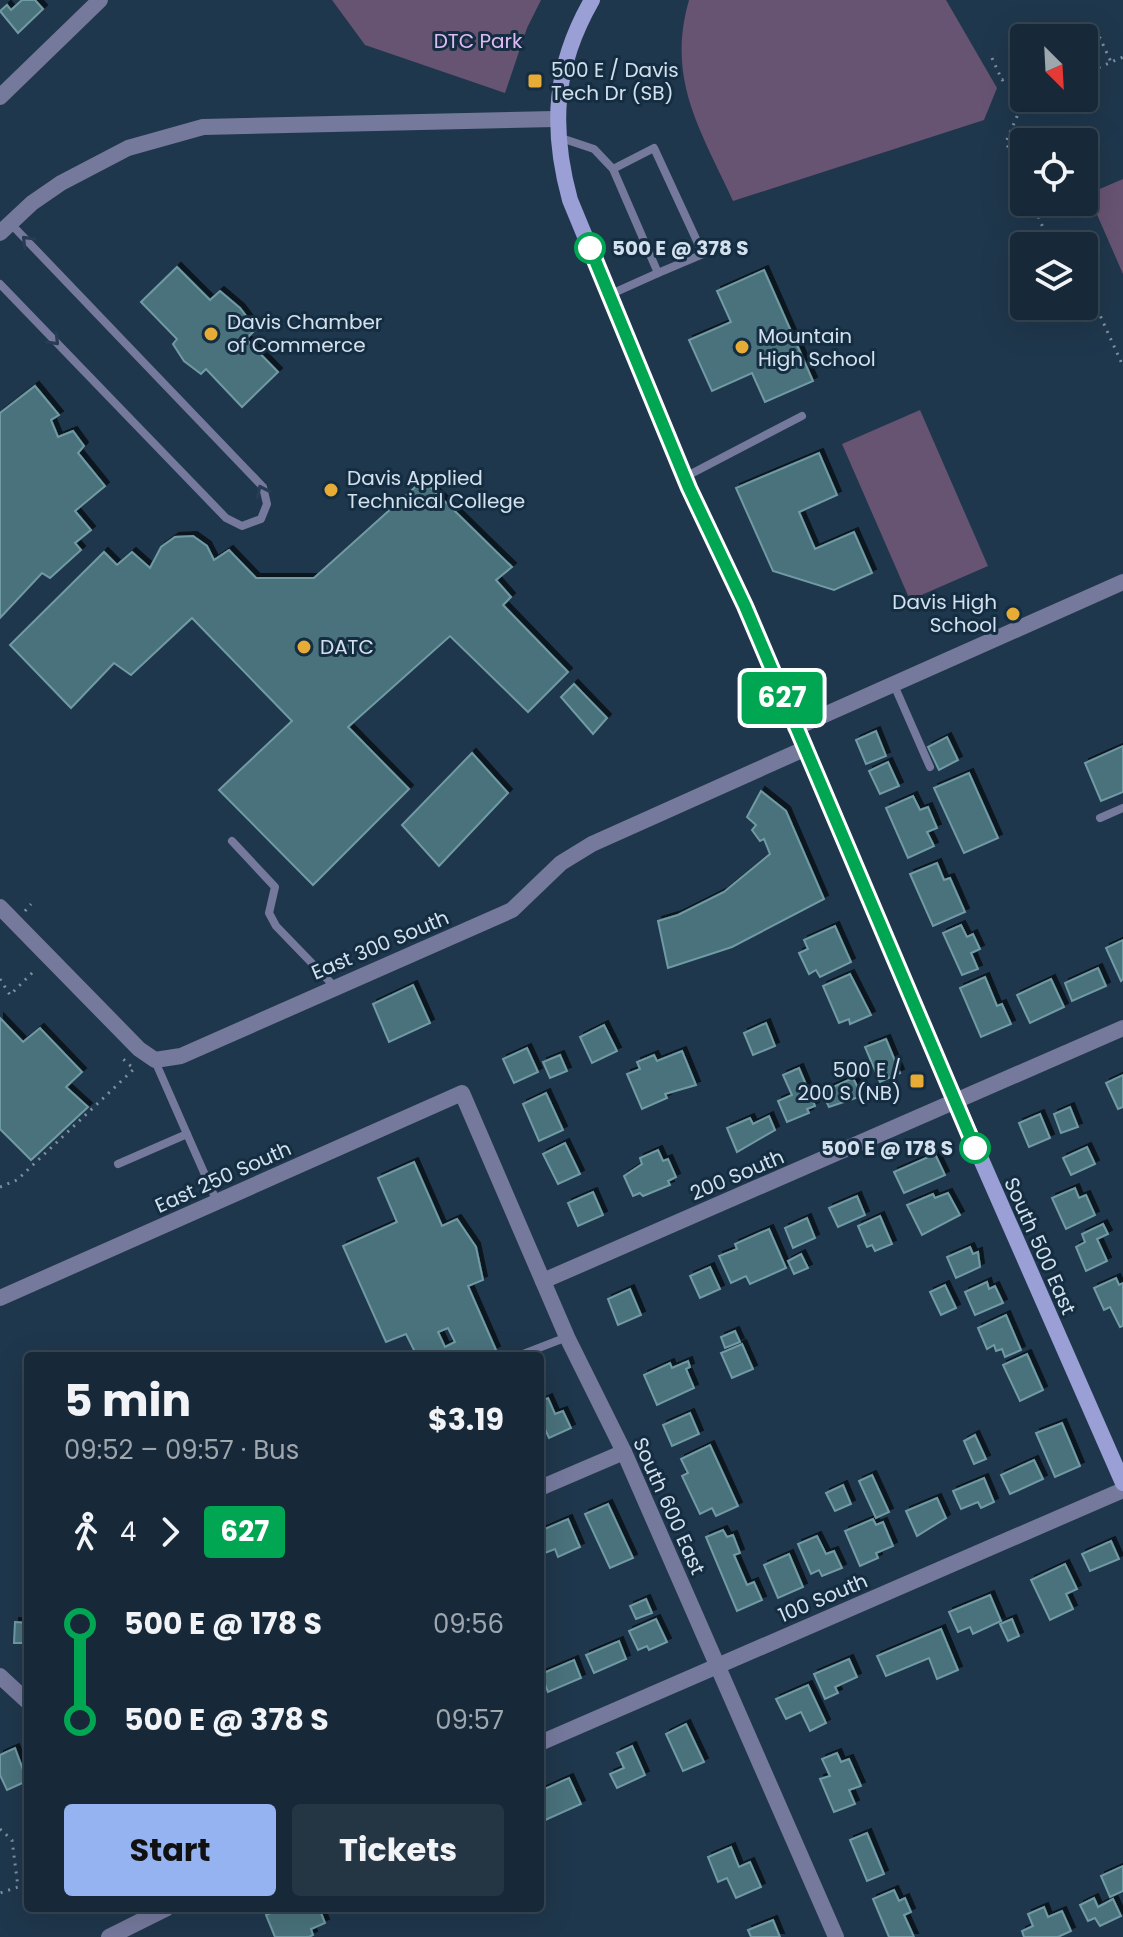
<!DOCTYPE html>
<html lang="en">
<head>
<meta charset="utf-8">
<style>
	body { margin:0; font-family:Poppins,sans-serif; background:#243544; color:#f1f3f6; height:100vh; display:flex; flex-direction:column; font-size:30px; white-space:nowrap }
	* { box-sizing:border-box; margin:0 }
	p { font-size:26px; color:#9ea6ae }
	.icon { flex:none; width:44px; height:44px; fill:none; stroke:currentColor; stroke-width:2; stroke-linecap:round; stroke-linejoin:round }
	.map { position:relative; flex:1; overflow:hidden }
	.details { position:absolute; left:24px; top:1352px; width:520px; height:560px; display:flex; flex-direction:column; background:#172939; border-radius:8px; box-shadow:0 8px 32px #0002,0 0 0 2px #364553 }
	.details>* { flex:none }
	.badge { padding:0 16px; border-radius:6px; font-size:28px; line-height:52px }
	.needle { width:52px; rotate:156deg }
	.tools { position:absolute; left:1010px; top:24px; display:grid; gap:16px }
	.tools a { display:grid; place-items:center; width:88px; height:88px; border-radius:8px; background:#172939; box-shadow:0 8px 32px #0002,0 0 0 2px #364553; font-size:40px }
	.map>.badge { position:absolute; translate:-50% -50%; box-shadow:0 0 0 4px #fff }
	.legs { display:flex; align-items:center; gap:12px; height:88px; padding:0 40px; font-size:26px }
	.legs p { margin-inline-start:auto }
	.summary { display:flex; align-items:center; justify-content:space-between; height:136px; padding:0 40px }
	h1 { font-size:44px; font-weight:700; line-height:60px }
	.action { display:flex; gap:16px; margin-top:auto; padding:16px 40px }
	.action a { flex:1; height:92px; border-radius:8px; background:#95b2f1; color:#111; font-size:32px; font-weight:700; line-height:92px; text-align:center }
	.action a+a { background:#243544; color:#f1f3f6 }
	ul { padding:0 40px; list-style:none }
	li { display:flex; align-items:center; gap:28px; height:96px; font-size:30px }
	li i { display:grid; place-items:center; width:12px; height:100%; margin:0 10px; background:currentColor }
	li i::after { content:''; width:20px; height:20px; margin:-10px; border:6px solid; border-radius:50%; background:#172939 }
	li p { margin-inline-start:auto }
	li:first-child i { background:linear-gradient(#0000 50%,currentColor 0) }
	li:last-child i { background:linear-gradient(currentColor 50%,#0000 0) }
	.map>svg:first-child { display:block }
	.green { fill:#675372 }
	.building { fill:#49727b; stroke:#709aa4; stroke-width:2; fill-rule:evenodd; filter:url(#shadow) }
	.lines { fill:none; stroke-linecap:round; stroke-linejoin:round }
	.path { stroke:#7d90a1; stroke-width:3; stroke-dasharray:2 6; stroke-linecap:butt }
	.lane { stroke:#75799c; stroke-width:8 }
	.street { stroke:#75799c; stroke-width:16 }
	.secondary { stroke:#9a9fd6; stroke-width:16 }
	.oneway { stroke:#283c53 }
	.line-1-casing { stroke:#fff; stroke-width:18 }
	.line-1 { stroke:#00a651; stroke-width:12 }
	.poi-dot { fill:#e6ac36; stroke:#152d41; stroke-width:3 }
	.stop-1-dot { fill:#fff; stroke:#00a651; stroke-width:4 }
	.labels { text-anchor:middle; stroke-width:6; stroke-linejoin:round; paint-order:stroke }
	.park-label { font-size:20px; fill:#dfbbf5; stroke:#152d41 }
	.poi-label { font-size:20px; fill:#d3e1ef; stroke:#152d41; text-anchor:start }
	.stop-label { font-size:20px; font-weight:bold; fill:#d3e1ef; stroke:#152d41; text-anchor:start }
	.street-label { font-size:20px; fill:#d3e1ef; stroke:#152d41 }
</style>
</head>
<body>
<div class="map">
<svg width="1123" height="1937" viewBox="0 0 1123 1937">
	<defs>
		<filter id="shadow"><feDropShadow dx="4" dy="-4" stdDeviation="0" flood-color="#0009"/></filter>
	</defs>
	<rect width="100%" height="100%" fill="#1f374c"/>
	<!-- green -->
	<g class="green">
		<polygon points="332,0 541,0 527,28 505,93 365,45"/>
		<path d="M 689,0 L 946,0 L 997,88 L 984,120 L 733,201 C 701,131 666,80 689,0 Z"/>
		<polygon points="1123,179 1123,274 1088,194"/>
		<polygon points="920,410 988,566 910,600 842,444"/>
	</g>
	<!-- building -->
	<g class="building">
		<polygon points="22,0 35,0 43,9 18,33 0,11 7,5 11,10"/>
		<polygon points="177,267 210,300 220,291 240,308 256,329 246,339 278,372 242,407 206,369 201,374 184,361 173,344 177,339 141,302"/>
		<polygon points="764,270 813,381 765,402 752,373 712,391 689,340 731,322 717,291"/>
		<polygon points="35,386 59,415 51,420 58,437 73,431 84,446 78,453 105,486 75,511 91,530 75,543 81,550 50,578 42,573 0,618 0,413"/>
		<polygon points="819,453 837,495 799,512 815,549 854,532 872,573 834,590 773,571 736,488"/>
		<polygon points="423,480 512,567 496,580 511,597 503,605 568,672 528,712 450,636 348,727 409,789 313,885 219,790 292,721 192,618 131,675 114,663 71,708 10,645 104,552 117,565 132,552 150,568 161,547 175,537 193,536 207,546 214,560 229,550 256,578 314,578"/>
		<polygon points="574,684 607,718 593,734 561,697"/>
		<polygon points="876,731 886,756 866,764 856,740"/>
		<polygon points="947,737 958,760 939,770 928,747"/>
		<polygon points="1123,746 1123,792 1101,801 1085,763"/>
		<polygon points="472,753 508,793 439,866 402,825"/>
		<polygon points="888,762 899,786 880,794 869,771"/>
		<polygon points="969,773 998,838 964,853 934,788"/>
		<polygon points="761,791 786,811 824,899 732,947 668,968 658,921 678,915 724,892 770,854 764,839 760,841 752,830 756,825 747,817"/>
		<polygon points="913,796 920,810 928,807 937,828 927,832 934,846 908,858 886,808"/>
		<polygon points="937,863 944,880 950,878 965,912 933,926 910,874"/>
		<polygon points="961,925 967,937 973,934 980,949 971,953 978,969 962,975 943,933"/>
		<polygon points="835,926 851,962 820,977 816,970 809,974 799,953 808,949 804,940"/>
		<polygon points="1123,940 1123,979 1121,981 1106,948"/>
		<polygon points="1098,968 1106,986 1072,1001 1065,983"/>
		<polygon points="850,974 871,1015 850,1024 849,1019 839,1023 823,986"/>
		<polygon points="985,977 997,1006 1002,1004 1011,1024 981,1037 960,988"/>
		<polygon points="1051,979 1064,1007 1030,1023 1017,995"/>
		<polygon points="413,985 430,1023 389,1042 373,1004"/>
		<polygon points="0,1018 23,1042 40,1028 82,1072 66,1087 88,1107 31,1160 0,1129"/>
		<polygon points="766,1023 775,1046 753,1055 744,1033"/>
		<polygon points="604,1025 617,1051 592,1063 580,1037"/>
		<polygon points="886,1039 900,1073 880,1082 865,1047"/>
		<polygon points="527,1048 538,1072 514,1083 503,1059"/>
		<polygon points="682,1051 696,1085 665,1094 667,1098 642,1109 627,1074 640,1069 637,1062 654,1055 657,1061"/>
		<polygon points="560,1055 567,1071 550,1078 543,1062"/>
		<polygon points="799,1068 815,1106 807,1109 809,1113 787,1122 778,1101 792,1095 783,1075"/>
		<polygon points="1123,1075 1123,1107 1118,1109 1106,1083"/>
		<polygon points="853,1078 862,1096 829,1107 822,1092"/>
		<polygon points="546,1093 563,1130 539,1141 523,1104"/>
		<polygon points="1070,1107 1078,1127 1061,1133 1054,1114"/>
		<polygon points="1040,1114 1050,1138 1029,1147 1019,1123"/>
		<polygon points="769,1116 775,1130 737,1152 727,1128 750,1118 753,1124"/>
		<polygon points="565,1143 580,1174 558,1184 543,1154"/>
		<polygon points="1087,1147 1095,1164 1071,1175 1063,1158"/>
		<polygon points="658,1150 663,1161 668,1159 676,1177 668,1181 670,1185 643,1196 640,1193 633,1196 624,1176 642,1164 640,1158"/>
		<polygon points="935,1154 945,1175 904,1193 894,1172"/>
		<path d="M 414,1162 L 442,1226 L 457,1219 L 476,1247 L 483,1280 L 468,1286 L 496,1350 L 483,1356 L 417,1356 L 406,1334 L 386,1342 L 343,1246 L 397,1222 L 378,1178 ZM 448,1328 L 455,1342 L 445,1347 L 438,1332 Z"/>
		<polygon points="1075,1188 1079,1198 1086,1195 1095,1215 1066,1229 1052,1198"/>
		<polygon points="593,1192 603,1215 578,1226 568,1203"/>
		<polygon points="948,1193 960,1215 922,1235 907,1205 933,1194 935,1198"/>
		<polygon points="857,1196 865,1215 838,1227 829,1208"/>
		<polygon points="880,1216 892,1244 875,1251 872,1245 867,1247 858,1226"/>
		<polygon points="807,1218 815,1238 793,1248 785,1228"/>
		<polygon points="1103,1224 1108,1234 1097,1239 1107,1261 1086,1271 1076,1247 1085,1242 1082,1234"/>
		<polygon points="769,1229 786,1268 750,1284 746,1276 731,1283 719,1256 737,1249 735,1244"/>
		<polygon points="970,1247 973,1254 978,1252 980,1267 956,1278 947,1257"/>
		<polygon points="801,1254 808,1268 794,1274 788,1261"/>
		<polygon points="710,1267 720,1289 700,1298 690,1276"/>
		<polygon points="1116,1278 1119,1285 1123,1283 1123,1326 1120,1327 1110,1307 1104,1310 1094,1288"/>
		<polygon points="987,1282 989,1289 995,1286 1003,1303 975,1315 965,1292"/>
		<polygon points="945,1285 956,1308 941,1315 930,1292"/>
		<polygon points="630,1289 641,1315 618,1325 608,1299"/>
		<polygon points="1006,1315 1021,1350 1005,1357 1002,1349 996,1351 994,1345 987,1349 978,1328"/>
		<polygon points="735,1331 740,1342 725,1348 721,1337"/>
		<polygon points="742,1344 753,1369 732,1378 721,1353"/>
		<polygon points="1027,1354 1043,1390 1020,1401 1003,1365"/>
		<polygon points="688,1361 690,1367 686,1369 694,1388 657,1405 644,1375 670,1363 672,1368"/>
		<polygon points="548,1398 555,1414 563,1411 571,1428 549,1438 540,1418 540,1402"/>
		<polygon points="690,1413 699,1434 672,1446 663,1425"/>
		<polygon points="1062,1423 1080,1466 1055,1477 1036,1433"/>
		<polygon points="975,1435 986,1459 974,1464 964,1441"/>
		<polygon points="710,1445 738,1506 716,1516 712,1508 700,1514 682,1476 688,1473 681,1459"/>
		<polygon points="1034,1460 1043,1479 1010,1494 1001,1475"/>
		<polygon points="872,1475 889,1512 876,1518 859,1481"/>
		<polygon points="984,1478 994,1502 981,1508 978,1502 961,1509 953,1491"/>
		<polygon points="843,1485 851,1504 835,1511 826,1493"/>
		<polygon points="937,1498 946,1518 917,1536 906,1511"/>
		<polygon points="608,1504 633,1558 610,1568 585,1514"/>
		<polygon points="568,1519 580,1547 558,1557 555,1549 545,1553 540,1531"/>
		<polygon points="873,1519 876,1525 883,1522 893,1546 876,1553 878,1558 860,1566 845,1531"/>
		<polygon points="723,1530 727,1537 733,1535 740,1553 734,1555 747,1585 754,1582 762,1600 737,1611 706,1537"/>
		<polygon points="817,1536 826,1554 834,1551 842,1568 822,1576 819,1570 811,1574 798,1544"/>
		<polygon points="1111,1541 1119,1559 1090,1571 1082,1554"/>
		<polygon points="789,1554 803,1587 778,1598 764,1565"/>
		<polygon points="1065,1564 1077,1589 1066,1594 1073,1609 1050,1620 1031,1580"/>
		<polygon points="990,1595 1001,1621 973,1634 970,1627 958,1632 949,1612"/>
		<polygon points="646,1599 652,1613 636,1619 630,1606"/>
		<polygon points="656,1619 667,1642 649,1650 647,1646 638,1650 629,1631"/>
		<polygon points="1012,1619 1019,1636 1008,1641 1000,1624"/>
		<polygon points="15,1622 28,1623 28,1643 14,1643"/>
		<polygon points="941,1629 958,1670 937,1679 929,1658 886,1676 877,1656"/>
		<polygon points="619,1641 626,1659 594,1673 586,1655"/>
		<polygon points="849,1659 857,1677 835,1687 838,1693 825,1699 814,1674"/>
		<polygon points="574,1660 581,1678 548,1692 541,1674"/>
		<polygon points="808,1685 826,1723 810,1731 801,1712 786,1719 776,1699"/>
		<polygon points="686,1724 704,1762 683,1771 666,1734"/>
		<polygon points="632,1746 645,1775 617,1788 610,1774 624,1768 617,1753"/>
		<polygon points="15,1748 27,1781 7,1790 0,1775 0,1755"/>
		<polygon points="837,1753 841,1762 849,1759 861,1786 849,1790 855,1804 834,1812 820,1779 830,1776 822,1759"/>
		<polygon points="569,1778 581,1804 543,1821 540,1791"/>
		<polygon points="867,1833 884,1874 867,1881 850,1840"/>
		<polygon points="731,1847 739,1867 750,1862 761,1887 736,1898 727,1878 718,1882 708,1857"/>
		<polygon points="1123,1866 1123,1891 1110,1897 1101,1876"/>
		<polygon points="894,1890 899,1901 905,1898 911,1912 904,1915 914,1937 889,1937 873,1899"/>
		<polygon points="1094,1898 1098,1907 1113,1899 1121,1916 1100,1926 1095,1918 1088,1921 1080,1905"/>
		<polygon points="1044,1907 1048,1917 1062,1911 1071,1931 1058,1937 1024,1937 1022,1931 1033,1926 1028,1914"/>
		<polygon points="282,1908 319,1908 325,1923 311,1929 313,1935 309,1937 275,1937 266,1915"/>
		<polygon points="773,1920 780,1937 751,1937 748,1930"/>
	</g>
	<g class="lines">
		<!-- path -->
		<g class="path">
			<polyline points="1084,45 1100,38 1111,62"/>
			<polyline points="992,58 1002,80 1024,71"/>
			<polyline points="1084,74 1123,57"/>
			<polyline points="1024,184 1006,142 1024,100 1029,98"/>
			<polyline points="1032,202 1051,246"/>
			<polyline points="1084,280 1123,366"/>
			<polyline points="25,911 31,904"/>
			<polyline points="0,979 10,995 35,970"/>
			<polyline points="0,1187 17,1180 134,1069 121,1057"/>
			<polyline points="0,1829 12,1840 18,1887 0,1893"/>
		</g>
		<!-- lane -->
		<g class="lane">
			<polyline points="558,137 594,149 613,169 658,273 609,295"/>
			<polyline points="613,169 654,148 703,254 658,273"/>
			<polyline points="0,284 226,518 242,526 261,519 267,504 263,487 10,223"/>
			<polyline points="685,477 802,416"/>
			<polyline points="894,685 930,767"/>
			<polyline points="1100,818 1123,808"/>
			<polyline points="232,841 275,887 269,913 276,926 334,986"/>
			<polyline points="187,1134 217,1202"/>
			<polyline points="118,1164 187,1134 155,1061"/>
			<polyline points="518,1356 567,1337"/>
		</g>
		<!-- street -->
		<g class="street">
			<polyline points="0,97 100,0"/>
			<polyline points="0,233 32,203 61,183 128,148 203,127 555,119"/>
			<polyline points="795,728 1123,582"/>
			<polyline points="0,907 139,1049 155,1060 181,1056 512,910 561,863 592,844 804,749"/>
			<polyline points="543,1281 1123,1028"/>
			<polyline points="0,1298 462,1093 567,1337 624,1452 836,1937"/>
			<polyline points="540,1488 624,1452"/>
			<polyline points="0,1676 28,1702"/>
			<polyline points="540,1743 1123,1490"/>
			<polyline points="109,1937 167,1908"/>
		</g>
		<!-- secondary -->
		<path class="secondary" d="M 592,0 C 554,66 550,127 570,200 L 689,488 L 745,606 L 948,1084 L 1123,1483"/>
	</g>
	<!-- one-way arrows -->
	<defs><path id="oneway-chevron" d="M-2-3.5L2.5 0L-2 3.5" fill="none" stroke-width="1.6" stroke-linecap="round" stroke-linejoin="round" transform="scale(2)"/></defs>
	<g class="oneway">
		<use href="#oneway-chevron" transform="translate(27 241) rotate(-134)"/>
		<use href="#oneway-chevron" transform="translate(54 340) rotate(46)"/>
		<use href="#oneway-chevron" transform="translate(262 491) rotate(-115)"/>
	</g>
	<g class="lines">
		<!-- line-1 casing -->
		<g class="line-1-casing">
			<polyline id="line-1" points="590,248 689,488 745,606 975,1148"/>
		</g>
		<!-- line-1 -->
		<use href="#line-1" class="line-1"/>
	</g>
	<!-- markers -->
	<g class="poi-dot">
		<rect x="527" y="73" width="16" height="16" rx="4"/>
		<circle cx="211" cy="334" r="8"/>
		<circle cx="742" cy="347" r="8"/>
		<circle cx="331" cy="490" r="8"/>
		<circle cx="1013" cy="614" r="8"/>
		<circle cx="304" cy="647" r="8"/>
		<rect x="909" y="1073" width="16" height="16" rx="4"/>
	</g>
	<g class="stop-1-dot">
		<circle cx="590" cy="248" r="14"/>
		<circle cx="975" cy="1148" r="14"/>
	</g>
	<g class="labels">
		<!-- park labels -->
		<g class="park-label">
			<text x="478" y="48">DTC Park</text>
		</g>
		<!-- poi labels -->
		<g class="poi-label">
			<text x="551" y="77">500 E / Davis<tspan x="551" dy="23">Tech Dr (SB)</tspan></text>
			<text x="227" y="329">Davis Chamber<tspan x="227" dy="23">of Commerce</tspan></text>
			<text x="758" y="343">Mountain<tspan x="758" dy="23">High School</tspan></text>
			<text x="347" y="485">Davis Applied<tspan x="347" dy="23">Technical College</tspan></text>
			<text x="997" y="609" text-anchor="end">Davis High<tspan x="997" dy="23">School</tspan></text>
			<text x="320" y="654">DATC</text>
			<text x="901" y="1077" text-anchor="end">500 E /<tspan x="901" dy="23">200 S (NB)</tspan></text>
		</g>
		<!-- stop labels -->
		<g class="stop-label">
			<text x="612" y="255">500 E @ 378 S</text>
			<text x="953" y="1155" text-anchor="end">500 E @ 178 S</text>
		</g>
		<!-- street labels -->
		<g class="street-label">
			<text transform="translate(380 945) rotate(-23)" y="7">East 300 South</text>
			<text transform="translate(737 1175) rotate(-23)" y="7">200 South</text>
			<text transform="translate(223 1177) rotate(-24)" y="7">East 250 South</text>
			<text transform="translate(1040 1246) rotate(66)" y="7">South 500 East</text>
			<text transform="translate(669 1506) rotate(66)" y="7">South 600 East</text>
			<text transform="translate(823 1598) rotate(-23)" y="7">100 South</text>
		</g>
	</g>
</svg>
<div class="tools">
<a><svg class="needle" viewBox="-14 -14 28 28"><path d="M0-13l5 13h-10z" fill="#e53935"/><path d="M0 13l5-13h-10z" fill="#9ea6ae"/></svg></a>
<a><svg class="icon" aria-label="locate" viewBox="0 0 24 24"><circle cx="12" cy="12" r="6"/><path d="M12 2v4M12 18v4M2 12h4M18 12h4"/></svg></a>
<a><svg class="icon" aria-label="layers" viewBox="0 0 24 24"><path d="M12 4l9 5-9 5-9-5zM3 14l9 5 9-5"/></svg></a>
</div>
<b class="badge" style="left:782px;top:698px;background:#00a651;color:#fff">627</b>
<section class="details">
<div class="summary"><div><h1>5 min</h1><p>09:52 – 09:57 · Bus</p></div><b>$3.19</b></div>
<div class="legs"><svg class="icon" aria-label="walk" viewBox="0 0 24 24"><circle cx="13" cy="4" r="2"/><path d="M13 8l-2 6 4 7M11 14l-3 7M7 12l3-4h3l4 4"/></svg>4<svg class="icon" aria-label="forward" viewBox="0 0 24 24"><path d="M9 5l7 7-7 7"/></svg><b class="badge" style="background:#00a651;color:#fff">627</b></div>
<ul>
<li><i style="color:#00a651"></i><b>500 E @ 178 S</b><p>09:56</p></li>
<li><i style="color:#00a651"></i><b>500 E @ 378 S</b><p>09:57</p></li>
</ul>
<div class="action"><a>Start</a><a>Tickets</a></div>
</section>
</div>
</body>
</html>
